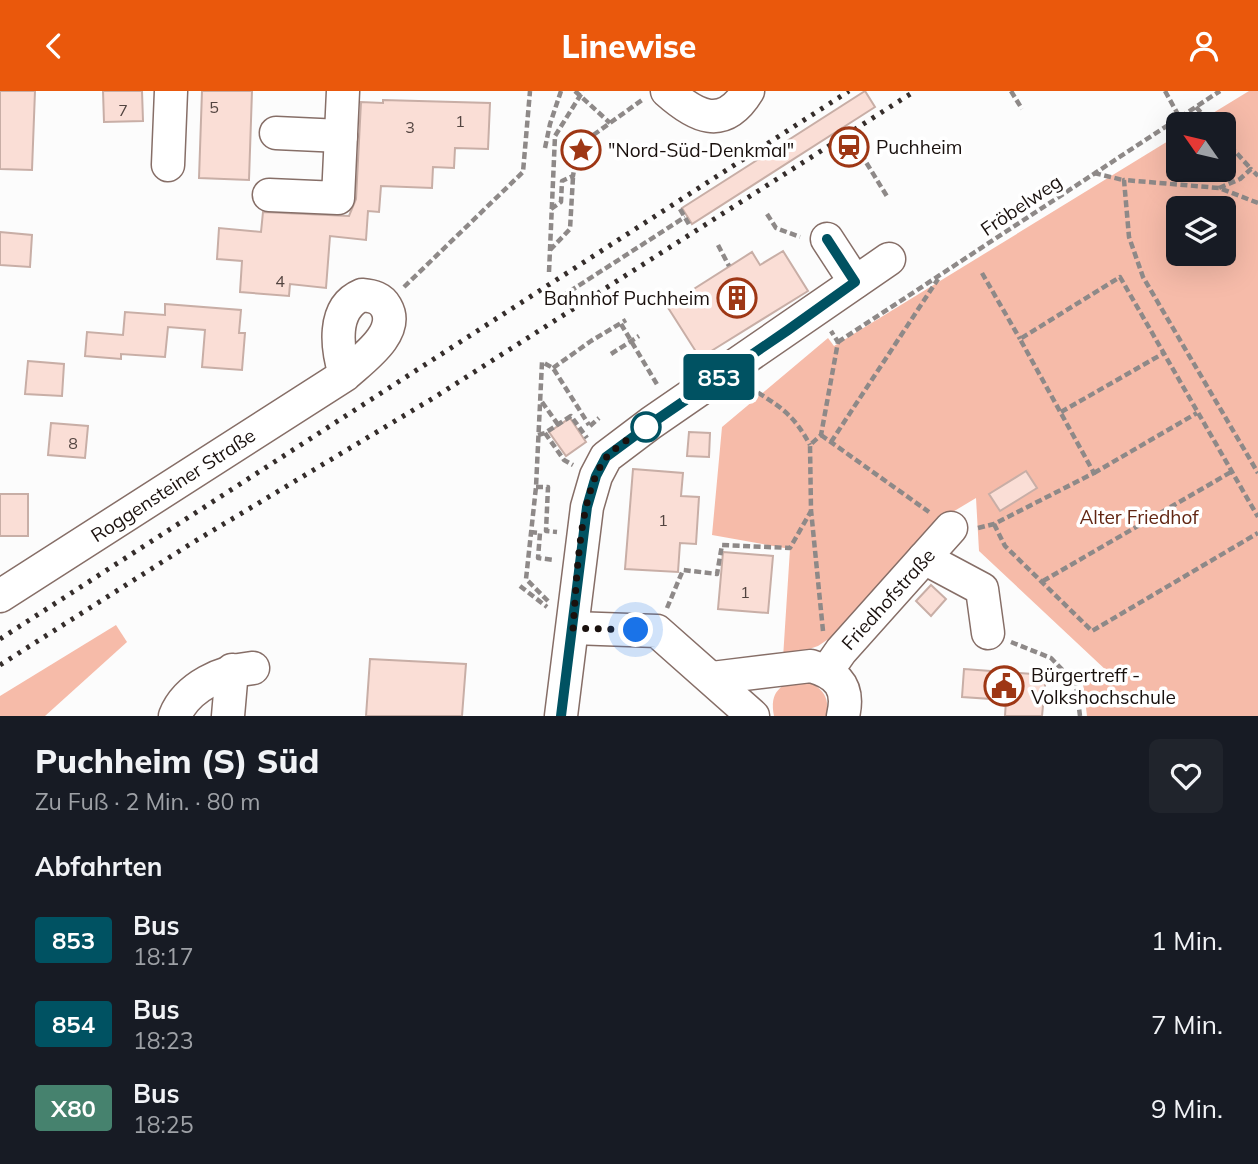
<!DOCTYPE html>
<html lang="de">
<head>
<meta charset="utf-8">
<style>
	body { margin:0; font-family:Mulish,sans-serif; background:#20242c; color:#f1f3f6; height:100vh; display:flex; flex-direction:column; font-size:26px; white-space:nowrap }
	* { box-sizing:border-box; margin:0 }
	p { font-size:23px; color:#9ea1a6 }
	.icon { flex:none; width:38px; height:38px; fill:none; stroke:currentColor; stroke-width:2; stroke-linecap:round; stroke-linejoin:round }
	.map { position:relative; height:625px; overflow:hidden }
	.drawer { display:flex; flex-direction:column; background:#171b24; flex:1 }
	.drawer>* { flex:none }
	.badge { padding:0 14px; border-radius:5px; font-size:24px; line-height:46px }
	.needle { width:46px; rotate:304deg }
	.fabs { position:absolute; left:1166px; top:21px; display:grid; gap:14px }
	.fabs a { display:grid; place-items:center; width:70px; height:70px; border-radius:10px; background:#171b24; box-shadow:0 7px 28px #0002; font-size:35px }
	.you { position:absolute; width:35px; height:35px; margin:-18px; border:5px solid #fff; border-radius:50%; background:#1a73e8; box-shadow:0 0 0 10px #1a73e833 }
	.map>.badge { position:absolute; translate:-50% -50%; box-shadow:0 0 0 4px #fff }
	h2 { padding:0 35px; font-size:26px; line-height:63px }
	.round { display:grid; place-items:center; flex:none; width:74px; height:74px; border-radius:10px; background:#20242c }
	.head { display:flex; align-items:center; justify-content:space-between; height:119px; padding:0 35px }
	h1 { font-size:33px; font-weight:800; line-height:52px }
	ul { padding:0; list-style:none }
	li { display:flex; align-items:center; gap:21px; height:84px; padding:0 35px }
	li div { flex:1 }
	li b { display:block; font-size:26px }
	li em { font-style:normal }
	li .badge { min-width:77px; font-weight:700; text-align:center }
	header { display:flex; justify-content:space-between; align-items:center; height:91px; padding:0 35px; background:#ea580c; color:#fff; font-size:32px; font-weight:800 }
	.map>svg:first-child { display:block }
	.green { fill:#f6bba9; fill-rule:evenodd }
	.building { fill:#faded6; stroke:#c8aea6; stroke-width:2 }
	.lines { fill:none; stroke-linecap:round; stroke-linejoin:round }
	.minor-casing { stroke:#866e67; stroke-width:35 }
	.path { stroke:#8e8988; stroke-width:4.5; stroke-dasharray:7 3.5; stroke-linecap:butt }
	.minor { stroke:#fff; stroke-width:32 }
	.rail { stroke:#352d2b; stroke-width:5; stroke-dasharray:3.5 7; stroke-linecap:butt }
	.line-casing { stroke:#fff; stroke-width:16 }
	.line { stroke:#005262; stroke-width:10 }
	.walk { stroke:#1a110e; stroke-width:7; stroke-dasharray:0 12.6 }
	.stop-dot { fill:#fff; stroke:#005262; stroke-width:3.5 }
	.labels { text-anchor:middle; stroke-width:7; stroke-linejoin:round; paint-order:stroke }
	.number-label { font-size:16px; fill:#524440 }
	.poi-label { font-size:19px; fill:#1a110e; stroke:#fff; text-anchor:start }
	.street-label { font-size:19px; fill:#1a110e; stroke:#fff }
	.park-label { font-size:19px; fill:#622613; stroke:#fff }
</style>
</head>
<body>
<header><svg class="icon" aria-label="back" viewBox="0 0 24 24"><path d="M15 5l-7 7 7 7"/></svg>Linewise<svg class="icon" aria-label="person" viewBox="0 0 24 24"><circle cx="12" cy="8" r="4"/><path d="M4 21q1-7 8-7t8 7"/></svg></header>
<div class="map">
<svg width="1258" height="625" viewBox="0 0 1258 625">
	<rect width="100%" height="100%" fill="#fcfcfc"/>
	<!-- green -->
	<g class="green">
		<path d="M 1249,0 L 1258,0 L 1258,625 L 1087,625 L 1083,593 L 1108,581 L 979,460 L 976,407 L 951,422 L 863,525 L 818,555 L 783,567 L 790,458 L 712,444 L 722,336 L 828,247 L 834,255 L 1178,44 L 1178,79 L 1223,79 L 1223,33 L 1195,33 ZM 1178,117 L 1223,117 L 1223,163 L 1178,163 Z"/>
		<polygon points="116,534 127,551 45,625 0,625 0,605"/>
		<path d="M 802,588 C 820,595 831,604 826,625 L 774,625 C 769,601 780,593 802,588 Z"/>
	</g>
	<!-- building -->
	<g class="building">
		<polygon points="0,0 35,0 32,79 0,78"/>
		<polygon points="103,0 142,0 143,30 104,31"/>
		<polygon points="202,0 252,0 249,89 199,87"/>
		<polygon points="865,0 875,16 692,133 682,117"/>
		<polygon points="383,9 490,12 488,58 455,57 454,77 433,76 432,97 381,95 379,121 368,120 366,149 330,145 326,197 290,193 289,205 240,201 242,170 217,168 219,137 261,141 263,121 349,125 356,108 361,11 383,12"/>
		<polygon points="0,141 32,144 30,176 0,174"/>
		<polygon points="783,160 808,200 700,267 667,215 752,161 760,174"/>
		<polygon points="165,213 241,219 239,242 245,242 242,279 202,276 205,239 168,236 165,266 121,263 121,268 85,265 87,241 123,244 125,221 165,224"/>
		<polygon points="28,270 64,273 62,305 25,303"/>
		<polygon points="570,327 586,351 566,365 549,341"/>
		<polygon points="51,332 88,335 85,367 48,364"/>
		<polygon points="689,341 710,342 709,366 687,365"/>
		<polygon points="633,378 683,382 681,405 699,406 696,453 680,452 678,481 625,478"/>
		<polygon points="1026,380 1037,397 1000,420 989,403"/>
		<rect x="0" y="403" width="28" height="42"/>
		<polygon points="723,461 773,465 768,522 718,518"/>
		<polygon points="931,494 946,508 931,525 916,510"/>
		<polygon points="370,568 466,573 462,625 366,625"/>
		<polygon points="964,578 1046,584 1042,625 1005,625 1006,609 962,606"/>
	</g>
	<g class="lines">
		<!-- minor casing -->
		<g class="minor-casing">
			<g id="minor">
				<path d="M 667,0 C 695,25 723,41 748,0"/>
				<polyline points="276,42 341,45"/>
				<polyline points="168,74 171,0"/>
				<polyline points="269,104 338,107 343,0"/>
				<polyline points="827,148 855,191"/>
				<polyline points="924,467 982,498 988,542"/>
				<path d="M 0,505 L 345,284 C 361,269 401,242 386,216 C 381,207 373,205 362,204 C 331,217 337,258 345,284"/>
				<polyline points="573,537 657,540 753,625"/>
				<polyline points="827,580 841,560 951,437"/>
				<path d="M 712,587 L 811,575 C 838,583 850,596 843,625"/>
				<path d="M 175,625 C 187,595 223,580 253,577"/>
				<polyline points="228,625 232,579"/>
				<polyline points="561,625 587,416 596,385 606,366 651,332 889,168"/>
			</g>
		</g>
		<!-- path -->
		<g class="path">
			<polyline points="575,0 610,32"/>
			<polyline points="1011,0 1022,18"/>
			<polyline points="1165,0 1180,27"/>
			<polyline points="1196,16 1211,33"/>
			<polyline points="1223,47 1251,78"/>
			<polyline points="545,57 550,33 561,0"/>
			<polyline points="861,63 888,107"/>
			<polyline points="1094,82 1123,89"/>
			<polyline points="1219,97 1240,88 1251,78 1258,85"/>
			<polyline points="1258,112 1219,97 1124,89 1129,146 1143,186 1258,382"/>
			<polyline points="551,118 561,111 562,90 573,85 578,55 642,9"/>
			<polyline points="680,118 690,135"/>
			<polyline points="767,123 776,137 800,146"/>
			<polyline points="718,154 729,175"/>
			<polyline points="550,159 570,138 573,86"/>
			<polyline points="549,181 555,45 583,0"/>
			<polyline points="982,182 1020,248"/>
			<polyline points="404,196 523,81 530,0"/>
			<polyline points="561,206 685,126"/>
			<polyline points="621,233 658,295"/>
			<polyline points="838,251 1220,0"/>
			<polyline points="611,263 639,245"/>
			<polyline points="553,277 591,250 626,229"/>
			<path d="M 749,296 C 779,315 793,322 810,354"/>
			<polyline points="542,311 559,335"/>
			<polyline points="1061,321 1164,262"/>
			<polyline points="590,335 599,327"/>
			<polyline points="545,342 564,369 573,374"/>
			<polyline points="538,344 545,342 571,325 587,347"/>
			<polyline points="821,344 929,421"/>
			<polyline points="831,351 938,188"/>
			<polyline points="1094,382 1197,322"/>
			<polyline points="536,396 548,396 546,440 557,441"/>
			<polyline points="994,433 1005,455 1092,540 1258,442"/>
			<polyline points="978,437 994,433 1094,382 1020,248 1120,186 1258,426"/>
			<polyline points="530,441 540,442 538,467 554,469"/>
			<polyline points="1043,490 1231,381"/>
			<polyline points="520,495 547,516"/>
			<polyline points="548,510 526,488 536,396 542,271 553,277 589,334"/>
			<polyline points="667,517 683,479 717,483 722,454 790,457 811,420"/>
			<polyline points="823,540 811,419 810,354 821,344 838,251 831,240"/>
			<polyline points="1011,551 1051,567 1076,593 1080,625"/>
		</g>
		<!-- minor -->
		<use href="#minor" class="minor"/>
		<!-- rail -->
		<g class="rail">
			<polyline points="0,548 849,0"/>
			<polyline points="0,574 192,452 435,306 915,0"/>
		</g>
	</g>
	<g class="lines">
		<!-- line casing -->
		<g class="line-casing">
			<polyline id="line" points="561,625 587,416 596,385 606,366 652,332 788,239 855,191 827,148"/>
		</g>
		<!-- line -->
		<use href="#line" class="line"/>
		<!-- walk -->
		<path class="walk" d="M 636,539 L 573,537 C 577,491 578,406 605,368 C 614,356 638,342 652,332 L 646,336"/>
	</g>
	<!-- icons -->
	<defs>
		<g id="station-ring" transform="scale(2.0125)"><circle r="9.5" fill="#fff" stroke="#9e3715" stroke-width="1.5"/><path d="M-3-6H3Q5-6 5-4V2Q5 4 3 4L4.5 6H3L1.5 4h-3L-3 6H-4.5L-3 4Q-5 4-5 2V-4Q-5-6-3-6ZM-3.5-4v3h7v-3ZM-3.5 1v1.5H-2V1ZM2 1v1.5H3.5V1Z" fill="#9e3715"/></g>
		<g id="sight-ring" transform="scale(2.0125)"><circle r="9.5" fill="#fff" stroke="#9e3715" stroke-width="1.5"/><path d="M0-6L1.8-2.2L6-1.7L2.9 1.2L3.7 5.4L0 3.3L-3.7 5.4L-2.9 1.2L-6-1.7L-1.8-2.2Z" fill="#9e3715"/></g>
		<g id="building-ring" transform="scale(2.0125)"><circle r="9.5" fill="#fff" stroke="#9e3715" stroke-width="1.5"/><path d="M-4-6H4V6H1V3H-1V6H-4ZM-2.5-4.3h1.7v1.8h-1.7ZM.8-4.3h1.7v1.8H.8ZM-2.5-1h1.7V.8h-1.7ZM.8-1h1.7V.8H.8Z" fill="#9e3715"/></g>
		<g id="civic-ring" transform="scale(2.0125)"><circle r="9.5" fill="#fff" stroke="#9e3715" stroke-width="1.5"/><path d="M-.6-6.5H3V-4.5H.6V-3L4-1V1h2V6H-6V1h2V-1L-.6-3ZM-1.2 2.5V6h2.4V2.5Z" fill="#9e3715"/></g>
	</defs>
	<g fill-rule="evenodd">
		<use href="#station-ring" x="849" y="56"/>
		<use href="#sight-ring" x="581" y="59"/>
		<use href="#building-ring" x="737" y="207"/>
		<use href="#civic-ring" x="1004" y="595"/>
	</g>
	<!-- markers -->
	<circle class="stop-dot" cx="646" cy="336" r="14"/>
	<g class="labels">
		<!-- number labels -->
		<g class="number-label">
			<text x="214" y="22">5</text>
			<text x="123" y="25">7</text>
			<text x="460" y="36">1</text>
			<text x="410" y="42">3</text>
			<text x="280" y="196">4</text>
			<text x="73" y="358">8</text>
			<text x="663" y="435">1</text>
			<text x="745" y="507">1</text>
		</g>
		<!-- poi labels -->
		<g class="poi-label">
			<text x="876" y="63">Puchheim</text>
			<text x="608" y="66">"Nord-Süd-Denkmal"</text>
			<text x="710" y="214" text-anchor="end">Bahnhof Puchheim</text>
			<text x="1031" y="591">Bürgertreff -<tspan x="1031" dy="22">Volkshochschule</tspan></text>
		</g>
		<!-- street labels -->
		<g class="street-label">
			<text transform="translate(1021 114) rotate(-34)" y="7">Fröbelweg</text>
			<text transform="translate(173 394) rotate(-33)" y="7">Roggensteiner Straße</text>
			<text transform="translate(888 508) rotate(-48)" y="7">Friedhofstraße</text>
		</g>
		<!-- park labels -->
		<g class="park-label">
			<text x="1139" y="433">Alter Friedhof</text>
		</g>
	</g>
</svg>
<div class="fabs">
<a><svg class="needle" viewBox="-14 -14 28 28"><path d="M0-13l5 13h-10z" fill="#e53935"/><path d="M0 13l5-13h-10z" fill="#9ea1a6"/></svg></a>
<a><svg class="icon" aria-label="layers" viewBox="0 0 24 24"><path d="M12 4l9 5-9 5-9-5zM3 14l9 5 9-5"/></svg></a>
</div>
<div class="you" style="left:636px;top:539px"></div>
<b class="badge" style="left:719px;top:286px;background:#005262;color:#fff">853</b>
</div>
<section class="drawer">
<div class="head"><div><h1>Puchheim (S) Süd</h1><p>Zu Fuß · 2 Min. · 80 m</p></div><a class="round"><svg class="icon" aria-label="heart" viewBox="0 0 24 24"><path d="M12 20l-8-8c-3-5 5-10 8-4 3-6 11-1 8 4z"/></svg></a></div>
<h2>Abfahrten</h2>
<ul>
<li><span class="badge" style="background:#005262;color:#fff">853</span><div><b>Bus</b><p>18:17</p></div><em>1 Min.</em></li>
<li><span class="badge" style="background:#005262;color:#fff">854</span><div><b>Bus</b><p>18:23</p></div><em>7 Min.</em></li>
<li><span class="badge" style="background:#46826e;color:#fff">X80</span><div><b>Bus</b><p>18:25</p></div><em>9 Min.</em></li>
</ul>
</section>
</body>
</html>
